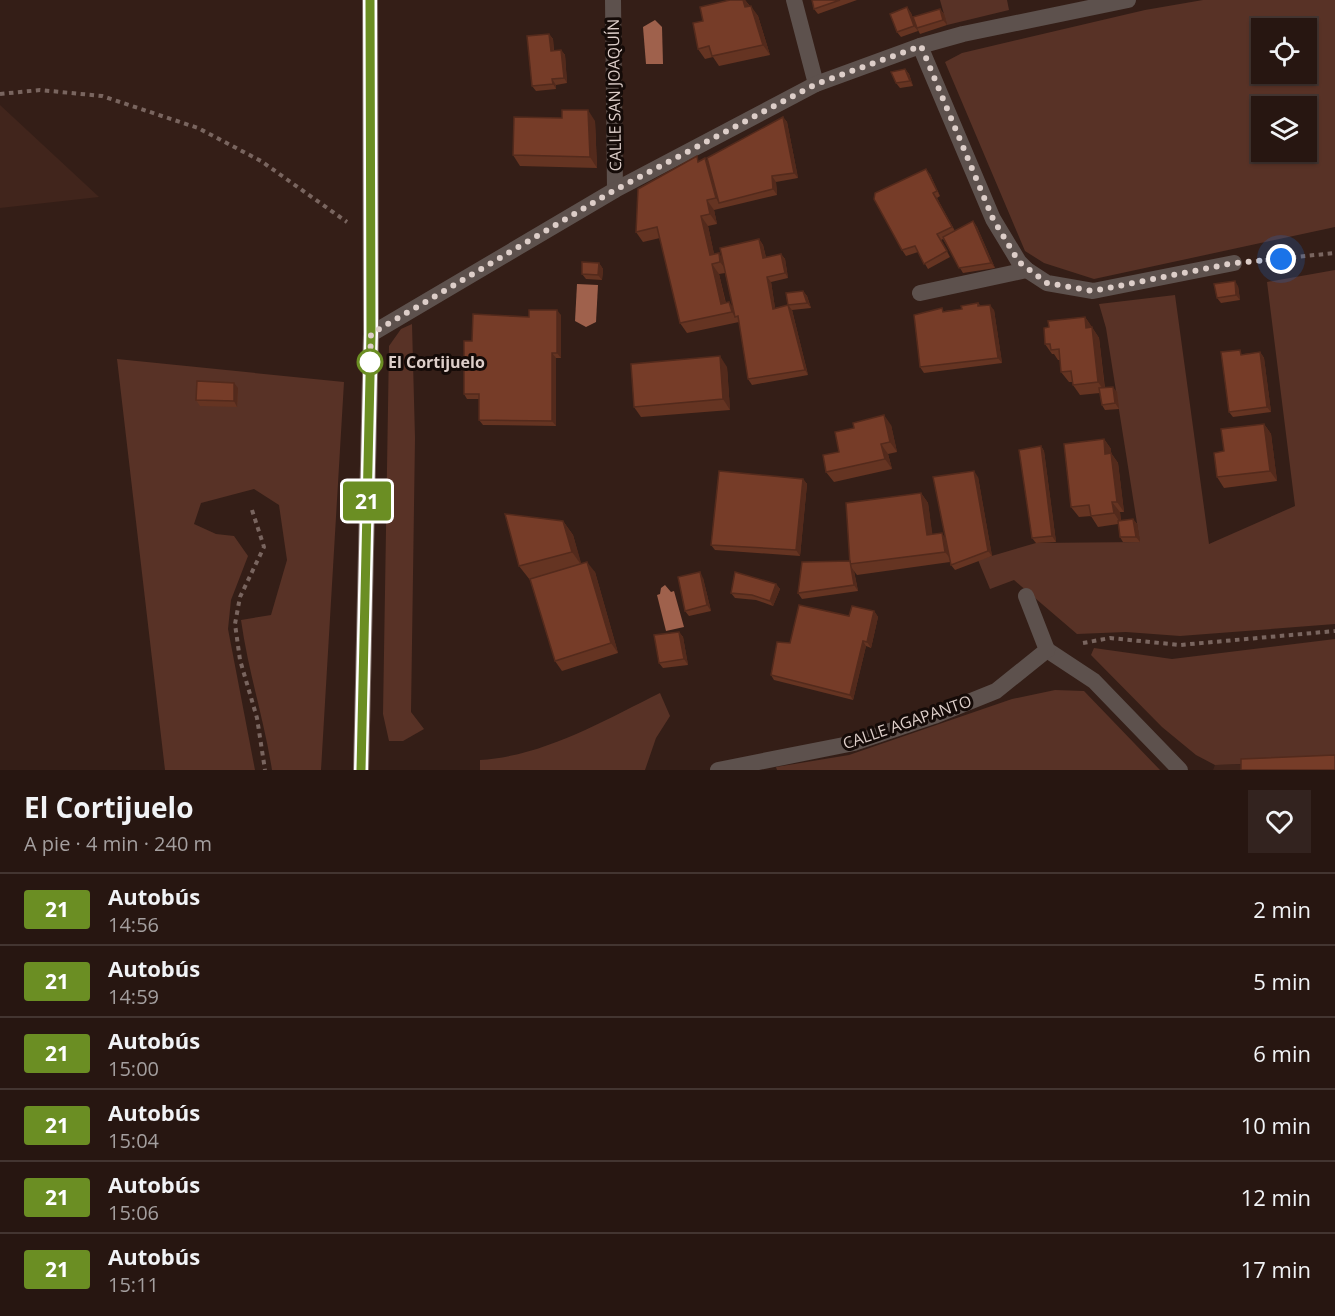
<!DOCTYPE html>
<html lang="es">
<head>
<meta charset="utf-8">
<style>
	body { margin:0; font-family:"Open Sans",sans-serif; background:#33231f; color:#f1f3f6; height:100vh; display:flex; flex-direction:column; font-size:22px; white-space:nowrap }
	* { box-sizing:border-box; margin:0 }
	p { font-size:20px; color:#a49f9f }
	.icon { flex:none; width:33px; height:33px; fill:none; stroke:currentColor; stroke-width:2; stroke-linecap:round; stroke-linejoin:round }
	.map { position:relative; height:770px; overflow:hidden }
	.side { display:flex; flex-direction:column; background:#271611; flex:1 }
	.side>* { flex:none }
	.badge { padding:0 12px; border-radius:4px; font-size:21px; line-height:39px }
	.controls { position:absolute; left:1251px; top:18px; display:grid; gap:12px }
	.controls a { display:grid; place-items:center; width:66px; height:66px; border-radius:0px; background:#271611; box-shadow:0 2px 4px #0004,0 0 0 2px #433531; font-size:30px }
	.you { position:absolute; width:30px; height:30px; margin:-15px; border:4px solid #fff; border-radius:50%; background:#1a73e8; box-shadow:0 0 0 9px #1a73e833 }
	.map>.badge { position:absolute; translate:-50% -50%; box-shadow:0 0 0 3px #fff }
	.round { display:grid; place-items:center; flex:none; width:63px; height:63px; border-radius:0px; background:#33231f }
	.overview { display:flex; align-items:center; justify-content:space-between; height:102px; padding:0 24px }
	h1 { font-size:28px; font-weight:700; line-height:45px }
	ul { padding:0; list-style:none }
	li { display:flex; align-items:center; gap:18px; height:72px; padding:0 24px; border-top:2px solid #433531 }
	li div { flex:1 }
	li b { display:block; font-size:22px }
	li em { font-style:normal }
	li .badge { min-width:66px; font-weight:700; text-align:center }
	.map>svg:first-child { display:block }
	.built { fill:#41251c }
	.green { fill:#583226; fill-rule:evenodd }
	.water { fill:#9f614c }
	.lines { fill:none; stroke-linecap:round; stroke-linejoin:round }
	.path { stroke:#79655f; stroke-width:4; stroke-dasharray:4.5 4.5; stroke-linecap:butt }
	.minor { stroke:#5d514d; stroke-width:16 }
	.secondary { stroke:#7c6a64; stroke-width:16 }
	.wall { fill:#653422; fill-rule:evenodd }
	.shaded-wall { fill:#532a1c }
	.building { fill:#763c28; stroke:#532a1c; stroke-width:1.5 }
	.line-casing { stroke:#fff; stroke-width:14 }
	.line { stroke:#6b8e23; stroke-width:9 }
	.walk { stroke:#ddcec9; stroke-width:6; stroke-dasharray:0 10.8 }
	.stop-dot { fill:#fff; stroke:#6b8e23; stroke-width:3 }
	.labels { text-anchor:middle; stroke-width:6; stroke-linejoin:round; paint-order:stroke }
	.street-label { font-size:16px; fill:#ddcec9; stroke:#150b08 }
	.stop-label { font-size:16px; font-weight:bold; fill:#ddcec9; stroke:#150b08; text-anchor:start }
</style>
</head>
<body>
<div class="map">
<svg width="1335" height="770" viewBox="0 0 1335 770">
	<rect width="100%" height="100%" fill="#341e17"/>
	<!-- built -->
	<g class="built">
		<polygon points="0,105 99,197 0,208"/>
		<polygon points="1245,764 1335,770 1213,770 1215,765"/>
	</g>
	<!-- green -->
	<g class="green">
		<polygon points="940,0 1007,0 1009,10 947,25"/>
		<path d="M 1203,0 L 1335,0 L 1335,227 L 1094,279 L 1044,263 L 1025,251 L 945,62 L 962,53 L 1145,10 ZM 1262,28 L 1306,28 L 1306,74 L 1262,74 ZM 1262,106 L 1306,106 L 1306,152 L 1262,152 Z"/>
		<polygon points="1335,270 1335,624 1180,636 1126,632 1077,634 1014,580 990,589 978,560 1036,543 1140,542 1106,328 1099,304 1175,295 1209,544 1295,506 1267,282"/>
		<polygon points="412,324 415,438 411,712 424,729 403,741 389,741 383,714 389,346 401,329"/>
		<path d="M 117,359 L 344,382 L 321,770 L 272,770 C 264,719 248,671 241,620 L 271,615 L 287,560 L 279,505 L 254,489 L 201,503 L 194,524 L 216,534 L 234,536 L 248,556 L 231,600 L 228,629 L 255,770 L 165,770 Z"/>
		<polygon points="1335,639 1335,760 1215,765 1196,755 1162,727 1091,655 1094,648 1172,659"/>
		<polygon points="1055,690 1084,691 1160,770 777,770 776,767 849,755 1012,699"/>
		<path d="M 660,693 L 670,716 L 656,738 L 645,770 L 480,770 L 480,760 C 544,756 603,721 660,693 Z"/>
	</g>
	<!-- water -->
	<g class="water">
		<polygon points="655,20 662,27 663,64 646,64 643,27"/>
		<polygon points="577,284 598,285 596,322 586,327 575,321"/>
		<polygon points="665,585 671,592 674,591 684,627 666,631 657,595 660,594 661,588"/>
	</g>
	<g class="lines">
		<!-- path -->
		<g class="path">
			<polyline points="0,94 40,90 102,96 198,128 261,161 347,222"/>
			<polyline points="1256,261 1335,253"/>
			<polyline points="252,510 264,547 240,597 235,624 240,660 257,718 265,770"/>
			<polyline points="1083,643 1110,638 1180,645 1335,631"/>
		</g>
		<!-- minor -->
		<g class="minor">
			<polyline points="613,0 615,190"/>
			<polyline points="794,0 816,84"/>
			<polyline points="920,46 993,219 1019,262 1027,270 1047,283 1093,291 1234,263"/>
			<polyline points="920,293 1027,270"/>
			<polyline points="371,334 615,190 816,84 920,46 963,34 1128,0"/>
			<polyline points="1047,650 1094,681 1180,770"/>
			<polyline points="718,770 854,743 934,716 996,691 1047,650 1026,596"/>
		</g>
		<!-- secondary -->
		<polyline class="secondary" points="361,770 371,334 370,0"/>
	</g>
	<!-- wall -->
	<g class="wall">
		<polygon points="745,0 758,16 770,55 719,66 713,57 705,59 698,49 703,21"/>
		<polygon points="812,0 857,0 818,14 814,9"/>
		<polygon points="907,7 911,13 917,28 940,9 944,14 947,25 920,34 917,28 918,31 901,37 897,32"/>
		<polygon points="549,34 553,39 554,51 561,50 565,55 567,83 556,85 556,89 536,91 532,86"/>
		<polygon points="905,69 909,74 913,86 900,88 896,83"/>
		<path d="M 783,117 L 787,122 L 798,178 L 776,182 L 777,195 L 714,210 L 717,224 L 708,226 L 714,254 L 722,258 L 759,239 L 763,245 L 766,257 L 781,254 L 785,259 L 788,278 L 771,282 L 775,308 L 788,305 L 803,291 L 807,296 L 811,308 L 792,310 L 808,375 L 752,385 L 748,379 L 739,322 L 687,333 L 680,323 L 660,238 L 643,242 L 636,232 L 700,161 L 705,158 L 709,164 ZM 725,273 L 733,307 L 726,303 L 719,274 Z"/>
		<polygon points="595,121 597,168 520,166 513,155"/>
		<polygon points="930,174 940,196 937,198 955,231 973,221 977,227 995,268 963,273 943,239 941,240 950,257 928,269 918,252 906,256 902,250"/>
		<polygon points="599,263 603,269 602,280 586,279 582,274"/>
		<polygon points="1238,286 1240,300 1221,303 1217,298"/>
		<polygon points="978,303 981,306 994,310 1002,363 924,373 920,367 944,311 962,309"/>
		<polygon points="561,315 561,358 556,358 556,426 483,425 479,420 479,399 467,399 464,394 472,341 529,317"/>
		<polygon points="1085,317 1099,338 1105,388 1117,392 1119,409 1105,410 1102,405 1100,393 1080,395 1073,385 1072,382 1069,382 1061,372 1060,360 1058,360 1054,354 1052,354 1045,344"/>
		<polygon points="1260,352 1264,358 1271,412 1233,417 1229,412 1244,354"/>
		<polygon points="727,367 730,410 641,417 634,407"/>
		<polygon points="238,388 237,407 200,406 196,400"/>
		<polygon points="1264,424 1271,434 1277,481 1224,488 1217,477 1224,451"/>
		<polygon points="891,425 897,452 888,454 892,469 834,482 826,472 839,452"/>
		<polygon points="1104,439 1111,449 1111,453 1118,463 1124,512 1120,512 1121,521 1133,519 1137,524 1140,542 1123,542 1120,537 1118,524 1098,527 1091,516 1079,517 1071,507"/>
		<polygon points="1041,446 1044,451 1056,542 1036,543 1032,538"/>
		<polygon points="978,477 992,556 955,570 951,565 950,562 857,575 854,571 858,591 802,599 798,593 850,561 921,493 928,503 932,534 945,538"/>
		<polygon points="803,479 807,484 800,556 715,550 711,545"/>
		<polygon points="563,521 573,535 581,564 595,572 618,653 562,671 555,661 530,580 519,566"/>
		<polygon points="703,578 711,611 689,616 685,611"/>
		<polygon points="776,584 780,589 773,606 756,600 735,598 731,593"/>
		<polygon points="874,611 878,617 871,648 866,646 853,700 774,680 771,675 790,643 849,616"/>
		<polygon points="679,632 683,637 688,665 663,668 659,663"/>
	</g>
	<!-- shaded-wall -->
	<g class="shaded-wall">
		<polygon points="743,0 745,0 750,7 745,7"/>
		<polygon points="751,6 758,16 770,55 763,45"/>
		<polygon points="907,7 911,13 918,31 914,26"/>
		<polygon points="940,9 944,14 947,25 943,20"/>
		<polygon points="549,34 553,39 554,56 551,51"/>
		<polygon points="561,50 565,55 567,83 564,78"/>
		<polygon points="905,69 909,74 913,86 910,81"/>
		<polygon points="552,79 556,85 556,89 553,84"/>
		<polygon points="588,110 595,121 597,168 590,157"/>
		<polygon points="783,117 787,122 798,178 794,173"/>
		<polygon points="705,158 712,168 719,203 716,198"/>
		<polygon points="926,169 930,174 940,196 937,191"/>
		<polygon points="772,176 776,182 777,195 773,189"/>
		<polygon points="933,193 937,198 955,232 952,227"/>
		<polygon points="707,200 714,210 717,224 710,214"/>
		<polygon points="701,216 708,226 716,263 710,255"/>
		<polygon points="973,221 977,227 995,268 991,263"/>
		<polygon points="759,239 763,245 767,263 763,258"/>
		<polygon points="719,253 726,263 728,272 720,262"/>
		<polygon points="781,254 785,259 788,278 785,273"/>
		<polygon points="599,263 603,269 602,280 598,275"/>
		<polygon points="712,264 719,274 728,314 721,304"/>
		<polygon points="767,277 771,282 776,314 773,309"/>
		<polygon points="1235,281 1238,286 1240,300 1236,295"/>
		<polygon points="803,291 807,296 811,308 807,303"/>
		<polygon points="729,302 737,312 735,317 732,312"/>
		<polygon points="788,305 792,310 808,375 805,370"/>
		<polygon points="990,305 994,310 1002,363 998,358"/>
		<polygon points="557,310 561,315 561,358 557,353"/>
		<polygon points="1085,317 1092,327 1086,328"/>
		<polygon points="1092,327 1099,338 1105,392 1098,382"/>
		<polygon points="1260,352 1264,358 1271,412 1267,407"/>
		<polygon points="552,353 556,358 556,426 552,421"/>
		<polygon points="720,356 727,367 730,410 723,399"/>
		<polygon points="234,383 238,388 237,407 234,401"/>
		<polygon points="1113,387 1117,392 1119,409 1115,403"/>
		<polygon points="884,415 891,425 897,452 890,442"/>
		<polygon points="1264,424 1271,434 1277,481 1270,471"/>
		<polygon points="1104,439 1111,449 1111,453 1118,463 1124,512 1117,502 1105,454"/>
		<polygon points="881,444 888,454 892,469 885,459"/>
		<polygon points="1041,446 1044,451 1056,542 1052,536"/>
		<polygon points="974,471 978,477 992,556 988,551"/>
		<polygon points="803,479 807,484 800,556 796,550"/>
		<polygon points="921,493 928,503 934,545 927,535"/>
		<polygon points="1112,502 1120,512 1121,524 1114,513"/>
		<polygon points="1133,519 1137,524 1140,542 1136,537"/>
		<polygon points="563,521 573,535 582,566 572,552"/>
		<polygon points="942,533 949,543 953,562 945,552"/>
		<polygon points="587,562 595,572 618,653 611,643"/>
		<polygon points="850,565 854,571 858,591 854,585"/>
		<polygon points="700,572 703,578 711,611 707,605"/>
		<polygon points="776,584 780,589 773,606 770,601"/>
		<polygon points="874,611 878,617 871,648 867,642"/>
		<polygon points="679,632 683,637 688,665 684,659"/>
		<polygon points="863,641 866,646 853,700 850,695"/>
	</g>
	<!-- building -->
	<g class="building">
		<polygon points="730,0 743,0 745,7 751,6 763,45 712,56 709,46 698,49 693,23 703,21 700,7"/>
		<polygon points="812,0 840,0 814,9"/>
		<polygon points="907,7 914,26 897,32 890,14"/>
		<polygon points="940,9 943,20 917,28 913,17"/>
		<polygon points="549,34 551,51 561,50 564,78 552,79 553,84 532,86 527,36"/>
		<polygon points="905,69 910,81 896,83 891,72"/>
		<polygon points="562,110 588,110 590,157 513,155 514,117 562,118"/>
		<polygon points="783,117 794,173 772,176 773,189 719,203 707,158"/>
		<polygon points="697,156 698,162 705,158 716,198 707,200 710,214 701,216 710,255 719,253 720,262 712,264 721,304 729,302 732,312 680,323 657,227 636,232 638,189"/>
		<polygon points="926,169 937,191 933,193 952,227 937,234 947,251 924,264 915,246 902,250 874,199 875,193"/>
		<polygon points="973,221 991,263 959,268 943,237"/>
		<polygon points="759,239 763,258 781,254 785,273 767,277 773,309 788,305 805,370 748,379 738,316 735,317 720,248"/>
		<polygon points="582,262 599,263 598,275 582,274"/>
		<polygon points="1235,281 1236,295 1217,298 1214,284"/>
		<polygon points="803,291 807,303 788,305 786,293"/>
		<polygon points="978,303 978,306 990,305 998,358 920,367 914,315 942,308 943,312 962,309 961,306"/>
		<polygon points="529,310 557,310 557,353 552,353 552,421 479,420 479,394 464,394 464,341 472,341 473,314 529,317"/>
		<polygon points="1085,317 1086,328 1092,327 1098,382 1073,385 1071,371 1061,372 1059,349 1051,350 1050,344 1045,344 1044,328 1049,327 1048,321"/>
		<polygon points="1240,350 1241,355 1260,352 1267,407 1229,412 1221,352"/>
		<polygon points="720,356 723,399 634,407 631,364"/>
		<polygon points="197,381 234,383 234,401 196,400"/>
		<polygon points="1113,387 1115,403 1102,405 1099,388"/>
		<polygon points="884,415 890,442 881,444 885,459 826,472 823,455 839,452 835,432 854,428 853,423"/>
		<polygon points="1264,424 1270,471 1217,477 1214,453 1224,451 1221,429"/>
		<polygon points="1104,439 1105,454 1111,453 1117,502 1112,502 1114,513 1091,516 1089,505 1071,507 1064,444"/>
		<polygon points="1041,446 1052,536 1032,538 1019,450"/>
		<polygon points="719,471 803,479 796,550 711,545"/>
		<polygon points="974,471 988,551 951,565 933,477"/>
		<polygon points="921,493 927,535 942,533 945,552 850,564 846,503"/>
		<polygon points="505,514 563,521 572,552 519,566"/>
		<polygon points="1133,519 1136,537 1120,537 1118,521"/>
		<polygon points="850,561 854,585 798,593 802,562"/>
		<polygon points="587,562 611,643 555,661 530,579"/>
		<polygon points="700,572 707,605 685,611 678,577"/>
		<polygon points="735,572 776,584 770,601 752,595 731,593"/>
		<polygon points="799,605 849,616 852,606 874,611 867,642 863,641 850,695 771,675 777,642 790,643"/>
		<polygon points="679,632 684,659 659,663 654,635"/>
		<polygon points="1335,755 1335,770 1241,770 1241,759"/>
	</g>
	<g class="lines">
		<!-- line casing -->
		<g class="line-casing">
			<polyline id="line" points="361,770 371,334 370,0"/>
		</g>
		<!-- line -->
		<use href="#line" class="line"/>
		<!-- walk -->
		<polyline class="walk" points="370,362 370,365 371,334 615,190 816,84 921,46 993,219 1019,262 1047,283 1093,291 1234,263 1281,259"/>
	</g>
	<!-- markers -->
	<circle class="stop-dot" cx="370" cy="362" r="12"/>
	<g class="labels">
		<!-- street labels -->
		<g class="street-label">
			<text transform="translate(614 95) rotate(-91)" y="6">CALLE SAN JOAQUÍN</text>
			<text transform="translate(907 722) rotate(-19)" y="6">CALLE AGAPANTO</text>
		</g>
		<!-- stop labels -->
		<g class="stop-label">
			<text x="388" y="368">El Cortijuelo</text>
		</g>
	</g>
</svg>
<div class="controls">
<a><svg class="icon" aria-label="locate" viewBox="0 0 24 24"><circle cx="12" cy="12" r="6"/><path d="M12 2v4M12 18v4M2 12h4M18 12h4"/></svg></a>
<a><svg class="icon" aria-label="layers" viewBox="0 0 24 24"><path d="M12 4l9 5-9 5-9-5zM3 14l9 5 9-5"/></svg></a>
</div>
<div class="you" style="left:1281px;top:259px"></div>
<b class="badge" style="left:367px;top:501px;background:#6b8e23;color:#fff">21</b>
</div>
<section class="side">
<div class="overview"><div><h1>El Cortijuelo</h1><p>A pie · 4 min · 240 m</p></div><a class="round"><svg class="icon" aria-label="heart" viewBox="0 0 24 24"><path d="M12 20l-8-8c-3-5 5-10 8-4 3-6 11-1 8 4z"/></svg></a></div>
<ul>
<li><span class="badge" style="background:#6b8e23;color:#fff">21</span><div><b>Autobús</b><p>14:56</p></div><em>2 min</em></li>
<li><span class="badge" style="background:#6b8e23;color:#fff">21</span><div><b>Autobús</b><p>14:59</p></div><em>5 min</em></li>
<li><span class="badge" style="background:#6b8e23;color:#fff">21</span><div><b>Autobús</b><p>15:00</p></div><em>6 min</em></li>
<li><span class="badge" style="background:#6b8e23;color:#fff">21</span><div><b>Autobús</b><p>15:04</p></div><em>10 min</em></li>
<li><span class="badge" style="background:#6b8e23;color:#fff">21</span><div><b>Autobús</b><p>15:06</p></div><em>12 min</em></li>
<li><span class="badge" style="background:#6b8e23;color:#fff">21</span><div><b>Autobús</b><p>15:11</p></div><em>17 min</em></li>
</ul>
</section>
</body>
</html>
